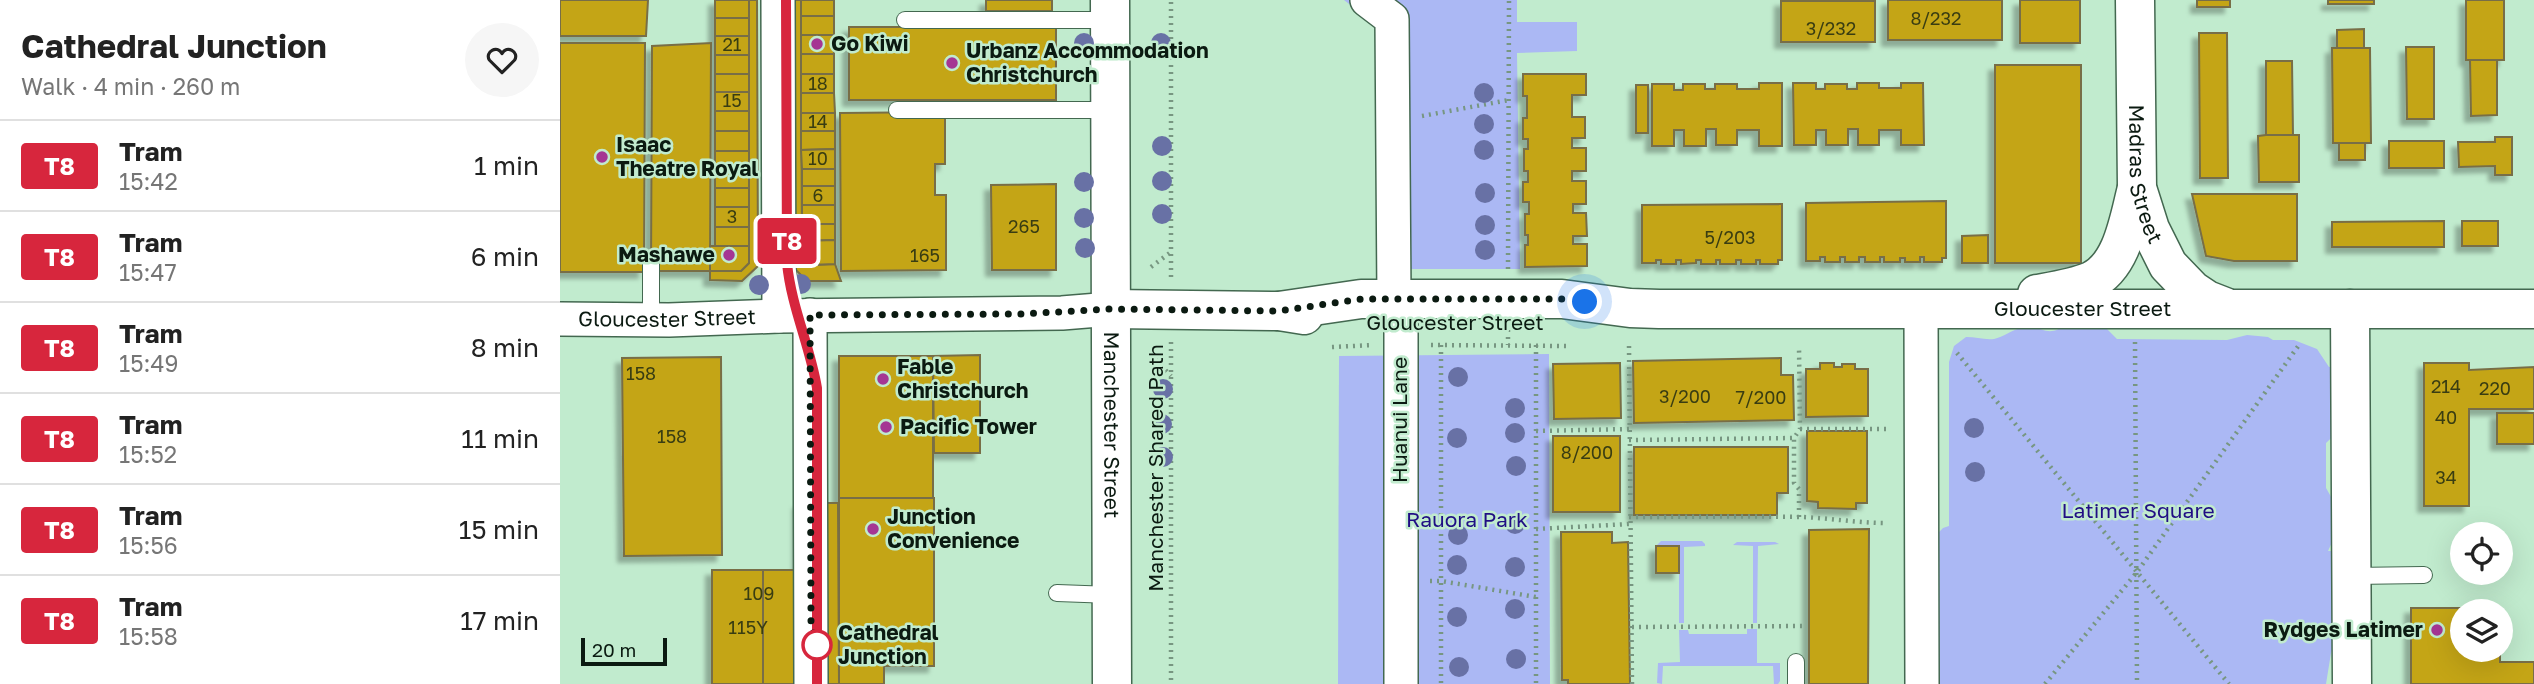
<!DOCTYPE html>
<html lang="en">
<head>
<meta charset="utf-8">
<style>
	body { margin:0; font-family:"Golos Text",sans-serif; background:#f6f6f6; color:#222; height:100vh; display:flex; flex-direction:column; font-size:26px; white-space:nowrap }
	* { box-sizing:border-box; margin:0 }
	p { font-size:23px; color:#767676 }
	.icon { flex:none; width:38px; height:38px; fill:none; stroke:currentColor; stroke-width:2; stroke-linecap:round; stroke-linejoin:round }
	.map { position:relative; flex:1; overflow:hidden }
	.panel { display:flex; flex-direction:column; background:#fff; width:560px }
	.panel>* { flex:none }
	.badge { padding:0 14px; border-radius:5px; font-size:24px; line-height:46px }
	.buttons { position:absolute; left:1890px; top:522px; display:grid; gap:14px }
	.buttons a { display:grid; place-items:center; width:63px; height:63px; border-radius:50%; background:#fff; box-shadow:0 7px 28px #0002; font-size:35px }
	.scale { position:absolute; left:21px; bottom:18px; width:86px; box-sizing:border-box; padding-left:7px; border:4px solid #0b1a11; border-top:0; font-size:19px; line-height:24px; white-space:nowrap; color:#0b1a11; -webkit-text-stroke:5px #c1ebce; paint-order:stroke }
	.you { position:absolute; width:35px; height:35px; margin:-18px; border:5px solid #fff; border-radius:50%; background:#1a73e8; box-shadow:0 0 0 10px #1a73e833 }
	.map>.badge { position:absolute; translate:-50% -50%; box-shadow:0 0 0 4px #fff }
	.round { display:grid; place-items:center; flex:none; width:74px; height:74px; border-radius:37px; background:#f6f6f6 }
	.summary { display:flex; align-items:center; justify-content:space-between; height:119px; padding:0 21px }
	h1 { font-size:33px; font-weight:700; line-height:52px }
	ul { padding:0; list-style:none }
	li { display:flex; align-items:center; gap:21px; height:91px; padding:0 21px; border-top:2px solid #e0e0e0 }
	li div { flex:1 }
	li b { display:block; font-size:26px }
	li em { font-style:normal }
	li .badge { min-width:77px; font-weight:700; text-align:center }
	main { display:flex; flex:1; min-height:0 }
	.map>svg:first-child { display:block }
	.green { fill:#abb8f4 }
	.building { fill:#c4a516; stroke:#786e46; stroke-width:2; filter:url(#shadow) }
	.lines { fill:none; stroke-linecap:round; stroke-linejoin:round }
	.lane-casing { stroke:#436850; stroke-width:18 }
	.street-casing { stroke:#436850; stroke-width:36 }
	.secondary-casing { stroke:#436850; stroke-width:41 }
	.path { stroke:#779681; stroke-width:4.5; stroke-dasharray:2 5; stroke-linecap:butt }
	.lane { stroke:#fff; stroke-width:16 }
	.street { stroke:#fff; stroke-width:33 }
	.secondary { stroke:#fff; stroke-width:38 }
	.tram { stroke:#455d4d; stroke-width:2 }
	.tree { fill:#6871a5 }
	.line-casing { stroke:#fff; stroke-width:16 }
	.line { stroke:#d7263d; stroke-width:10 }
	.walk { stroke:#0b1a11; stroke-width:7; stroke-dasharray:0 12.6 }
	.poi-dot { fill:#a53693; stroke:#c1ebce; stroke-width:2.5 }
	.stop-dot { fill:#fff; stroke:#d7263d; stroke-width:3.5 }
	.labels { text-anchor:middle; stroke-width:5; stroke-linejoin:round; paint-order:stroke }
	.number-label { font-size:18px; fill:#393d12 }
	.poi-label { font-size:21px; font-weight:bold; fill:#0b1a11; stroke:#c1ebce; text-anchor:start }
	.street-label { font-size:21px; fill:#0b1a11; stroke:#c1ebce }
	.park-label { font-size:21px; fill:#200e84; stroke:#c1ebce }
	.stop-label { font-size:21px; font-weight:bold; fill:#0b1a11; stroke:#c1ebce; text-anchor:start }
</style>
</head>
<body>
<main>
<section class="panel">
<div class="summary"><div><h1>Cathedral Junction</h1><p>Walk · 4 min · 260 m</p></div><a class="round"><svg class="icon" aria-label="heart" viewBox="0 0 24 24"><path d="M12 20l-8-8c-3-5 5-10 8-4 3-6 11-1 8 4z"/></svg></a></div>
<ul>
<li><span class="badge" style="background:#d7263d;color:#fff">T8</span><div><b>Tram</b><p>15:42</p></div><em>1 min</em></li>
<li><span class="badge" style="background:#d7263d;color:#fff">T8</span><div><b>Tram</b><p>15:47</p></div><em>6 min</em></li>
<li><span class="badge" style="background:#d7263d;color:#fff">T8</span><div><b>Tram</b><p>15:49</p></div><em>8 min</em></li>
<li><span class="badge" style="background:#d7263d;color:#fff">T8</span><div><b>Tram</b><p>15:52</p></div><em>11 min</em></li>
<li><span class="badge" style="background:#d7263d;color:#fff">T8</span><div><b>Tram</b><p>15:56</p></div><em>15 min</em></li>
<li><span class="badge" style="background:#d7263d;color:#fff">T8</span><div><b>Tram</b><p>15:58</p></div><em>17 min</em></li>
</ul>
</section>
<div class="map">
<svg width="1974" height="684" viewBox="0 0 1974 684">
	<defs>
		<filter id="shadow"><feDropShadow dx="-6" dy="6" stdDeviation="2" flood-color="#0004"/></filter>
	</defs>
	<rect width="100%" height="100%" fill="#c1ebce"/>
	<!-- green -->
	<g class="green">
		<polygon points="784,0 957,0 957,22 1017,22 1017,51 957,53 960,269 833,269 822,30"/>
		<path d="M 1508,322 L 1545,327 L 1557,339 L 1667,340 L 1687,335 L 1708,337 L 1713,340 L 1734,340 L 1757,349 L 1769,367 L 1776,367 L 1785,425 L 1766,443 L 1766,488 L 1774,502 L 1774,538 L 1768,551 L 1773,551 L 1776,640 L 1771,653 L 1766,684 L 1374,684 L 1372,539 L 1383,528 L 1389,526 L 1389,362 L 1394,346 L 1406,337 C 1416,337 1424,340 1434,339 C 1443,337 1452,330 1461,328 C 1483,324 1488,341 1508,322 Z"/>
		<polygon points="989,354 990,684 778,684 779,356"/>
		<polygon points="1101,541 1142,541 1145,544 1145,546 1124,547 1124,623 1119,623 1119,547 1096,546"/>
		<polygon points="1177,542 1215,542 1219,544 1198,546 1197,623 1193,623 1193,546 1173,545"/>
		<polygon points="1187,629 1197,629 1197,663 1220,663 1220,681 1218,684 1214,684 1213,666 1103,666 1102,684 1097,683 1098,663 1120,662 1119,630 1128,630 1129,634 1187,634"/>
	</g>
	<!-- building -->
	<g class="building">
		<polygon points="0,0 88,0 86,36 0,36"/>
		<rect x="155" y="0" width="34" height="18"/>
		<polygon points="189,0 197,0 198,266 182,281 150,280 150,271 181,271 189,263"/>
		<polygon points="233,0 241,0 242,256 250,265 275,264 281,281 247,281 233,267"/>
		<rect x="241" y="0" width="33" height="16"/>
		<rect x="426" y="0" width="66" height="11"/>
		<rect x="1328" y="0" width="114" height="40"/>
		<rect x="1460" y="0" width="60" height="43"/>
		<rect x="1637" y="0" width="33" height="7"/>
		<rect x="1768" y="0" width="46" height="4"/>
		<rect x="1906" y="0" width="38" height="60"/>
		<rect x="1221" y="1" width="94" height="41"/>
		<rect x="241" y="16" width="33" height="19"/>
		<rect x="155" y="18" width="34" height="18"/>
		<rect x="289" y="27" width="207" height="73"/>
		<polygon points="1804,29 1804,48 1777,48 1777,30"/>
		<polygon points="1639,33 1667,33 1668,178 1640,178"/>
		<rect x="241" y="35" width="33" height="19"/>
		<rect x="155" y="36" width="34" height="19"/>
		<polygon points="0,43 85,43 84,272 0,272"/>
		<polygon points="151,43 150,271 91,271 92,46"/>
		<polygon points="1846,47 1874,47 1874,119 1847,119"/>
		<polygon points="1772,48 1810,48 1811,143 1773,143"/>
		<rect x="241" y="54" width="33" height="20"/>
		<rect x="155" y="55" width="34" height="19"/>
		<polygon points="1910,60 1937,60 1937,115 1911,116"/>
		<polygon points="1706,61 1732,61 1733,135 1706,135"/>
		<rect x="1435" y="65" width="86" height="198"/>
		<rect x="155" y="74" width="34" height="18"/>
		<rect x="241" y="74" width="33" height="19"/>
		<polygon points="963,74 1026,74 1026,95 1012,95 1012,117 1025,117 1025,138 1012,138 1012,148 1026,148 1026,171 1012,171 1012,181 1026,181 1026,204 1013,204 1013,213 1026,213 1027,236 1013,236 1013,244 1027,244 1027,266 965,267 965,245 968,245 968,235 965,235 965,214 969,214 969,202 963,202 963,182 968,182 968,171 964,171 964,149 968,149 968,139 963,139 963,118 967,118 967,96 963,96"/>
		<polygon points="1199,83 1222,83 1222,146 1199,146 1199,130 1177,130 1177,145 1156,145 1156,129 1146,129 1146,146 1124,146 1124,130 1114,130 1114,146 1092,146 1092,84 1114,84 1114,90 1123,90 1123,84 1145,84 1145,89 1155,89 1155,84 1177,84 1177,89 1199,89"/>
		<polygon points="1233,83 1256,83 1256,89 1265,89 1265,84 1287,84 1287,89 1297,89 1297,83 1319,83 1319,88 1341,88 1341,83 1363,83 1364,145 1341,145 1341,130 1319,130 1319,145 1298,145 1298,129 1288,129 1288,145 1266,145 1266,130 1256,130 1256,145 1234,145"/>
		<rect x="1076" y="85" width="12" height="48"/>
		<rect x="155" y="92" width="34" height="19"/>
		<polygon points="241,93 274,93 275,113 241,113"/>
		<rect x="155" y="111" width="34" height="20"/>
		<polygon points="385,112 385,164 375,164 375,195 386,195 386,270 281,271 280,113"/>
		<rect x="241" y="113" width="34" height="18"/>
		<rect x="155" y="131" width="34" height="20"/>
		<polygon points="241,131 275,131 275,149 241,150"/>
		<polygon points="1706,135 1739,135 1739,182 1699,182 1698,136"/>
		<polygon points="1935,137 1952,137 1952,175 1935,175 1935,166 1899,167 1898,142 1935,142"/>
		<rect x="1829" y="141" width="55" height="27"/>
		<rect x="1779" y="143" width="26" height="17"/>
		<polygon points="275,149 275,169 242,169 241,150"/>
		<rect x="155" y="151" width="34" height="19"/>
		<rect x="242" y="169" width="33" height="17"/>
		<rect x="155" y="170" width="34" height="18"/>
		<polygon points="496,184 496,270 432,270 431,185"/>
		<rect x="242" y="186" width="33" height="19"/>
		<rect x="155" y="188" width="34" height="19"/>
		<polygon points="1632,194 1737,194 1737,261 1674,261 1646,256"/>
		<polygon points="1386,201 1386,258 1382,258 1382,262 1364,262 1364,257 1360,257 1360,262 1345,262 1345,258 1340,258 1340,262 1324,262 1324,257 1320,257 1320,262 1305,262 1305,257 1299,257 1299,262 1285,262 1285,257 1280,257 1280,262 1265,262 1265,257 1260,257 1260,261 1246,261 1246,203"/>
		<polygon points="1222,204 1222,260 1218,260 1218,264 1200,264 1200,260 1196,260 1196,264 1181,264 1181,260 1176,260 1176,264 1160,264 1160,260 1156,260 1156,264 1141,264 1141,260 1136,260 1136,263 1121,264 1121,260 1116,260 1116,264 1101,264 1101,260 1096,260 1096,263 1082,263 1082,205"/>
		<rect x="242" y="205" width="33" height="19"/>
		<rect x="155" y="207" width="34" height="20"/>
		<polygon points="1884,221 1884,247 1772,247 1772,222"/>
		<rect x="1902" y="221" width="36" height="25"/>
		<polygon points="242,224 275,224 275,240 242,241"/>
		<rect x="155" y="227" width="34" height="19"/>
		<polygon points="1428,235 1428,263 1402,263 1402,236"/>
		<polygon points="275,240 275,264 250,265 242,256 242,241"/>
		<polygon points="150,246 189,246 189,263 181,271 150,271"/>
		<polygon points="420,355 420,453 374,453 373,356"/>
		<rect x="279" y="356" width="94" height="142"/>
		<polygon points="161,357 162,555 64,556 62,358"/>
		<polygon points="1221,358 1221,375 1233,375 1234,420 1074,423 1073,361"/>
		<polygon points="1060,363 1061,418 994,419 993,364"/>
		<polygon points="1260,363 1274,363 1274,367 1282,367 1282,364 1295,364 1295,369 1308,369 1308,416 1246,417 1246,369 1260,369"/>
		<polygon points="1864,363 1909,363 1909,370 1974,367 1974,409 1909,409 1909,506 1864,506"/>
		<rect x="1937" y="413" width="37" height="31"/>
		<polygon points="1247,431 1307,431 1307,503 1296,503 1296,509 1258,508 1258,502 1247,501"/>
		<rect x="993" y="436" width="67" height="76"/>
		<polygon points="1074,447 1228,447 1228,493 1217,493 1217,515 1074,515"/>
		<polygon points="279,498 374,498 374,666 324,666 324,684 279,684"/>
		<polygon points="239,503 278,503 279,684 203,684 203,570 239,570"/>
		<polygon points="1309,529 1308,684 1249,684 1249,530"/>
		<polygon points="1001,532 1052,532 1052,543 1068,542 1070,684 1008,684 1008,680 1002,680"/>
		<rect x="1096" y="546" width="23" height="27"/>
		<rect x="152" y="570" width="51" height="114"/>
		<polygon points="1851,608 1922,608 1922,611 1902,611 1902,649 1940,649 1940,662 1974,662 1974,684 1851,684"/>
	</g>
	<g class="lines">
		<!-- lane casing -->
		<g class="lane-casing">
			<g id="lane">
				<polyline points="345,20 550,20"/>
				<polyline points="337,110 550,110"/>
				<polyline points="91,320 91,264"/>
				<polyline points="1792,576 1864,575"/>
				<polyline points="497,593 552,595"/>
				<polyline points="1236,662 1236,684"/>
			</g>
		</g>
		<!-- street casing -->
		<g class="street-casing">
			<g id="street">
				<polyline points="218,0 219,316"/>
				<polyline points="807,0 832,19 834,299"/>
				<polyline points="1361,309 1362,684"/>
				<polyline points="250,315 251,684"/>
				<path id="s1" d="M 0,319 L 109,320 L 219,316 L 502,313 L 551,309"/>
				<polyline points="841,323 841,684"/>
			</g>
		</g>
		<!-- secondary casing -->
		<g class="secondary-casing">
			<g id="secondary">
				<path id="s2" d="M 550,0 L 552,684"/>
				<path id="s3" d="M 1575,0 L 1577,188 L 1590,229 L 1608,265 L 1632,290 L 1647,300 L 1665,307"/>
				<path d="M 1477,294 C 1494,291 1515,288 1531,281 C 1563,266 1569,218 1577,188"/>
				<polyline points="551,309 719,311 744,315"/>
				<polyline points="1790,309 1792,684"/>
				<path id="s4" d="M 719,311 L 801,299 L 1002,299 L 1070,308 L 1099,309 L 1974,309"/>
			</g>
		</g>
		<!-- path -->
		<g class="path">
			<polyline points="862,116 949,100"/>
			<polyline points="591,267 611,252"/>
			<polyline points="948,269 949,0"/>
			<polyline points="611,277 611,0"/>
			<polyline points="948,330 948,345"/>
			<polyline points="611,342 611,684"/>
			<polyline points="1575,342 1577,684"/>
			<polyline points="871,345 1006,346"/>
			<polyline points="881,345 881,684"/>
			<polyline points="976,345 976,684"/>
			<polyline points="1069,346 1072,684"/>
			<polyline points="772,347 813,345"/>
			<polyline points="1397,353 1669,684"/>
			<polyline points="591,355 611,376"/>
			<polyline points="1240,429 1326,429"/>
			<polyline points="976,431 1069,429"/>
			<polyline points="1069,440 1234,438"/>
			<path d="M 1069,517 C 1127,517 1184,516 1241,517 C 1270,518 1297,523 1326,523"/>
			<polyline points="1239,517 1239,489 1234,483 1234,438 1240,429 1239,346"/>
			<polyline points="976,529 1069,524"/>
			<polyline points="870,581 881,581 976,597"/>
			<polyline points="1072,627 1247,626"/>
			<polyline points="1485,684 1577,572 1739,345"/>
		</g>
		<!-- lane -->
		<use href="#lane" class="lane"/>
		<!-- street -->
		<use href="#street" class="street"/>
		<!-- secondary -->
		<use href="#secondary" class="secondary"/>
		<!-- tram -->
		<path class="tram" d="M 226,0 L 227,263 C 230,298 245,329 253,363 C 262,406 257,454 257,498"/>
	</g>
	<!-- trees -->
	<g class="tree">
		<circle cx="524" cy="43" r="10"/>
		<circle cx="601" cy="43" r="10"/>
		<circle cx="924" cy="93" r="10"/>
		<circle cx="924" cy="124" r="10"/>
		<circle cx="602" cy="146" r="10"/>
		<circle cx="924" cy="150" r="10"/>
		<circle cx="602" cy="181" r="10"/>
		<circle cx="524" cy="182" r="10"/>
		<circle cx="925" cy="193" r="10"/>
		<circle cx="602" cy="214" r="10"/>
		<circle cx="524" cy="218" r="10"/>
		<circle cx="925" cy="225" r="10"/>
		<circle cx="525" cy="248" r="10"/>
		<circle cx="925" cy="250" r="10"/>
		<circle cx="241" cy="284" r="10"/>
		<circle cx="199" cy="285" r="10"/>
		<circle cx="898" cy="377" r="10"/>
		<circle cx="603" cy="389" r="10"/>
		<circle cx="955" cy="408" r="10"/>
		<circle cx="602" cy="424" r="10"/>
		<circle cx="1414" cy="428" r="10"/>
		<circle cx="955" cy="433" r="10"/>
		<circle cx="897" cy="438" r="10"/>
		<circle cx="603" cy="457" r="10"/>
		<circle cx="956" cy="466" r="10"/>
		<circle cx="1415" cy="472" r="10"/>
		<circle cx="955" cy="524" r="10"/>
		<circle cx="898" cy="535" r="10"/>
		<circle cx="897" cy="565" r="10"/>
		<circle cx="955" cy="567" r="10"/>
		<circle cx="955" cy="609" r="10"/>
		<circle cx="897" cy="617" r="10"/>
		<circle cx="956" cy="659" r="10"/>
		<circle cx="899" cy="667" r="10"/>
	</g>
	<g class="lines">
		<!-- line casing -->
		<g class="line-casing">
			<path id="line" d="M 226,0 L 227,263 C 231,306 250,346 257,388 L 257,684"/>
		</g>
		<!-- line -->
		<use href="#line" class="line"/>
		<!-- walk -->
		<polyline class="walk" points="257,645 251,625 250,315 460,314 551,309 719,311 801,299 1002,299 1025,302"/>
	</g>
	<!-- markers -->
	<g class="poi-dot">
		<circle cx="257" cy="44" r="7"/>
		<circle cx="392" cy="63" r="7"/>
		<circle cx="42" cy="157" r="7"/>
		<circle cx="169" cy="255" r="7"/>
		<circle cx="323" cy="379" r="7"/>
		<circle cx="326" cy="427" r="7"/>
		<circle cx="313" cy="529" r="7"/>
		<circle cx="1877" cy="630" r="7"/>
	</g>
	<circle class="stop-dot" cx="257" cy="645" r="14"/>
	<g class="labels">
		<!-- number labels -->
		<g class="number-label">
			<text x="1376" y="25">8/232</text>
			<text x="1271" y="35">3/232</text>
			<text x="172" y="51">21</text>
			<text x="258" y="90">18</text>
			<text x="172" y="107">15</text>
			<text x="258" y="128">14</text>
			<text x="258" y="165">10</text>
			<text x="258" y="202">6</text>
			<text x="172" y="223">3</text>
			<text x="464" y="233">265</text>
			<text x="1170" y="244">5/203</text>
			<text x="365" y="262">165</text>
			<text x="81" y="380">158</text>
			<text x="1886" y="393">214</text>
			<text x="1935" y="395">220</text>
			<text x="1125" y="403">3/200</text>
			<text x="1201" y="404">7/200</text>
			<text x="1886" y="424">40</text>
			<text x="112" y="443">158</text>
			<text x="1027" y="459">8/200</text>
			<text x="1886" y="484">34</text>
			<text x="199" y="600">109</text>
			<text x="188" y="634">115Y</text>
		</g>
		<!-- poi labels -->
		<g class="poi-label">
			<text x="271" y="51">Go Kiwi</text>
			<text x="406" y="58">Urbanz Accommodation<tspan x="406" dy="24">Christchurch</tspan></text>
			<text x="56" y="152">Isaac<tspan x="56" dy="24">Theatre Royal</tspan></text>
			<text x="155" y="262" text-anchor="end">Mashawe</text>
			<text x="337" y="374">Fable<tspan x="337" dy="24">Christchurch</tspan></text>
			<text x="340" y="434">Pacific Tower</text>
			<text x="327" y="524">Junction<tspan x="327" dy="24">Convenience</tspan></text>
			<text x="1863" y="637" text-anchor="end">Rydges Latimer</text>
		</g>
		<!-- street labels -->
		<g class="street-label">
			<text dy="7" stroke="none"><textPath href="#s3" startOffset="175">Madras Street</textPath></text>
			<text dy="7" stroke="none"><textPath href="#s4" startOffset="805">Gloucester Street</textPath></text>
			<text dy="7" stroke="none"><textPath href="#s1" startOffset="107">Gloucester Street</textPath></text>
			<text x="895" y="330">Gloucester Street</text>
			<text transform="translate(840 420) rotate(-90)" y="7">Huanui Lane</text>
			<text dy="7" stroke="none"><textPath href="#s2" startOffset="425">Manchester Street</textPath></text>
			<text transform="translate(596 468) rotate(-90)" y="7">Manchester Shared Path</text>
		</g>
		<!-- park labels -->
		<g class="park-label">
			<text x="1578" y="518">Latimer Square</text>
			<text x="907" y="527">Rauora Park</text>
		</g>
		<!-- stop labels -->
		<g class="stop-label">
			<text x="278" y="640">Cathedral<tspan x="278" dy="24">Junction</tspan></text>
		</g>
	</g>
</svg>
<div class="buttons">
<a><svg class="icon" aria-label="locate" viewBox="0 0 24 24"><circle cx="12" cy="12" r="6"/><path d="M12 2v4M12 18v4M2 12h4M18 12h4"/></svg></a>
<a><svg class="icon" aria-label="layers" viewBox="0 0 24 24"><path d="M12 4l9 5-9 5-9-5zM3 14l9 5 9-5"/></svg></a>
</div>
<div class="scale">20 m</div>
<div class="you" style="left:1025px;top:302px"></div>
<b class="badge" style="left:227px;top:241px;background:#d7263d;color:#fff">T8</b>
</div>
</main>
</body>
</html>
